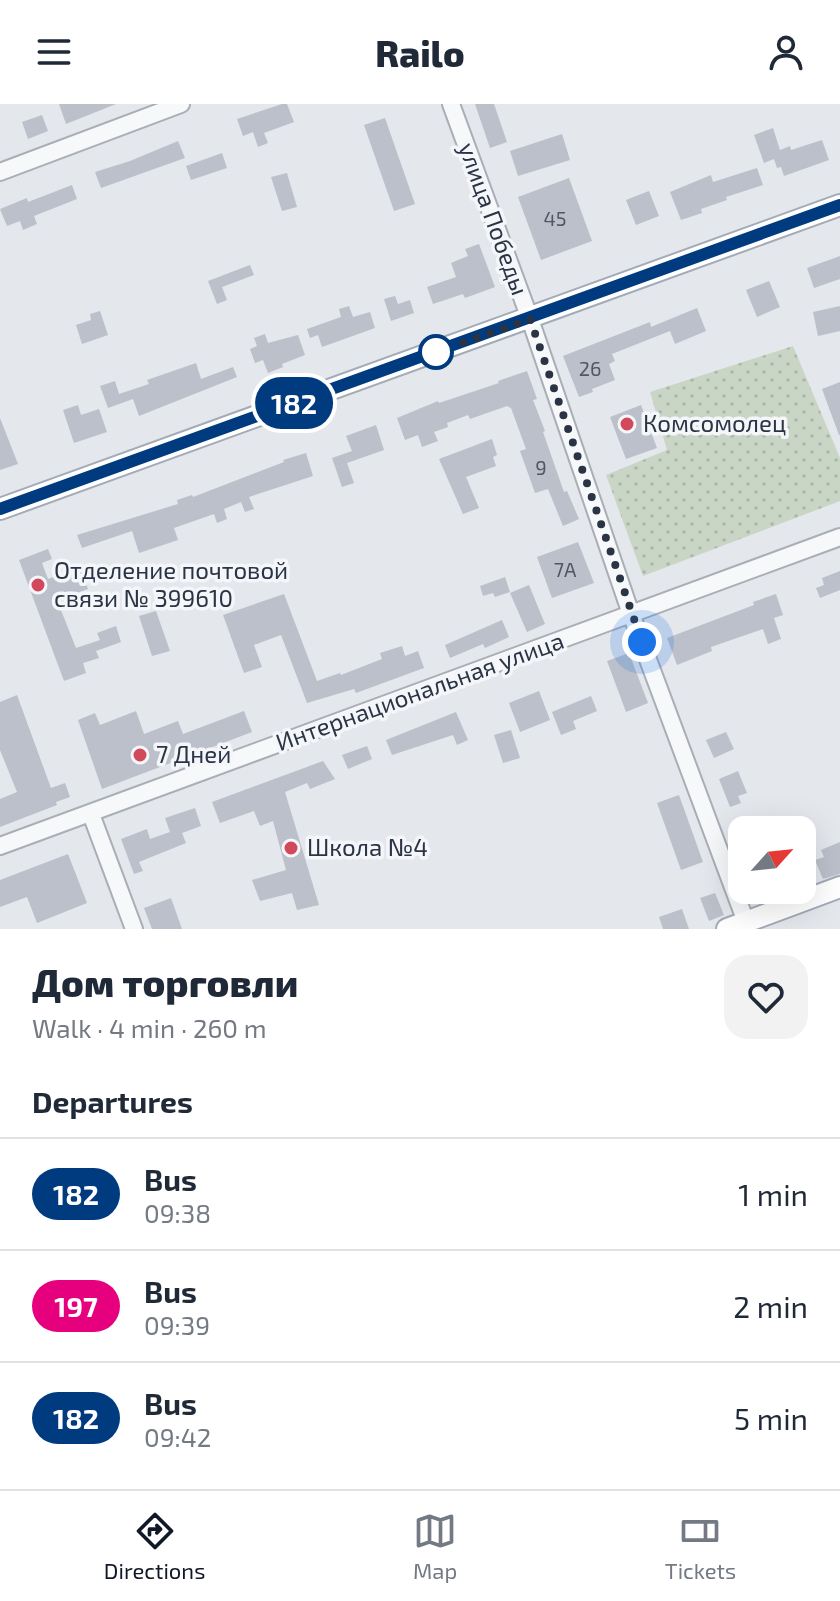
<!DOCTYPE html>
<html lang="en">
<head>
<meta charset="utf-8">
<style>
	body { margin:0; font-family:"Exo 2",sans-serif; background:#f2f2f3; color:#1f2937; height:100vh; display:flex; flex-direction:column; font-size:30px; white-space:nowrap }
	* { box-sizing:border-box; margin:0 }
	p { font-size:26px; color:#747a83 }
	.icon { flex:none; width:44px; height:44px; fill:none; stroke:currentColor; stroke-width:2; stroke-linecap:round; stroke-linejoin:round }
	.map { position:relative; height:825px; overflow:hidden }
	.sheet { display:flex; flex-direction:column; background:#fff; flex:1 }
	.sheet>* { flex:none }
	.badge { padding:0 16px; border-radius:26px; font-size:28px; line-height:52px }
	.needle { width:52px; rotate:63deg }
	.fabs { position:absolute; left:728px; top:712px; display:grid; gap:16px }
	.fabs a { display:grid; place-items:center; width:88px; height:88px; border-radius:16px; background:#fff; box-shadow:0 8px 32px #0002; font-size:40px }
	.you { position:absolute; width:40px; height:40px; margin:-20px; border:6px solid #fff; border-radius:50%; background:#1a73e8; box-shadow:0 0 0 12px #1a73e833 }
	.map>.badge { position:absolute; translate:-50% -50%; box-shadow:0 0 0 4px #fff }
	h2 { padding:0 32px; font-size:30px; line-height:72px }
	.round { display:grid; place-items:center; flex:none; width:84px; height:84px; border-radius:24px; background:#f2f2f3 }
	.overview { display:flex; align-items:center; justify-content:space-between; height:136px; padding:0 32px }
	h1 { font-size:38px; font-weight:800; line-height:60px }
	ul { padding:0; list-style:none }
	li { display:flex; align-items:center; gap:24px; height:112px; padding:0 32px; border-top:2px solid #e0e1e3 }
	li div { flex:1 }
	li b { display:block; font-size:30px }
	li em { font-style:normal }
	li .badge { min-width:88px; font-weight:700; text-align:center }
	header { display:flex; justify-content:space-between; align-items:center; height:104px; padding:0 32px; background:#fff; font-size:36px; font-weight:800 }
	.dock { display:flex; justify-content:space-around; align-items:center; height:112px; border-top:2px solid #e0e1e3; background:#fff; font-size:22px; color:#747a83 }
	.dock a { display:grid; justify-items:center; gap:4px }
	.dock .selected { color:#111827 }
	.map>svg:first-child { display:block }
	.park { fill:url(#park-dots) }
	.building { fill:#bbc0ca }
	.lines { fill:none; stroke-linecap:round; stroke-linejoin:round }
	.minor-casing { stroke:#a9aeb7; stroke-width:20 }
	.major-casing { stroke:#a3abb8; stroke-width:24 }
	.minor { stroke:#f7f8fa; stroke-width:16 }
	.major { stroke:#fff; stroke-width:20 }
	.line-casing { stroke:#fff; stroke-width:18 }
	.line { stroke:#003b80; stroke-width:12 }
	.walk { stroke:#2b3445; stroke-width:8; stroke-dasharray:0 14.4 }
	.stop-dot { fill:#fff; stroke:#003b80; stroke-width:4 }
	.poi-dot { fill:#d1495b; stroke:#f4f6f9; stroke-width:3 }
	.labels { text-anchor:middle; stroke-width:7; stroke-linejoin:round; paint-order:stroke }
	.number-label { font-size:20px; fill:#4f5766 }
	.street-label { font-size:24px; fill:#2b3445; stroke:#f4f6f9 }
	.poi-label { font-size:24px; fill:#2b3445; stroke:#f4f6f9; text-anchor:start }
</style>
</head>
<body>
<header><svg class="icon" aria-label="menu" viewBox="0 0 24 24"><path d="M4 6h16M4 12h16M4 18h16"/></svg>Railo<svg class="icon" aria-label="person" viewBox="0 0 24 24"><circle cx="12" cy="8" r="4"/><path d="M4 21q1-7 8-7t8 7"/></svg></header>
<div class="map">
<svg width="840" height="825" viewBox="0 0 840 825">
	<defs>
		<pattern id="park-dots" width="8" height="8" patternUnits="userSpaceOnUse" patternTransform="scale(2)"><rect width="8" height="8" fill="#c9d6c5"/><path d="M2 2h.1M6 6h.1" fill="none" stroke="#adb8ab" stroke-width="1.8" stroke-linecap="round"/></pattern>
	</defs>
	<rect width="100%" height="100%" fill="#e4e7ec"/>
	<!-- park -->
	<polygon class="park" points="793,242 840,354 840,397 643,472 606,371 667,346 650,288"/>
	<!-- building -->
	<g class="building">
		<polygon points="59,0 116,0 66,20"/>
		<polygon points="282,0 287,0 294,18 264,29 268,39 258,43 253,28 243,32 237,15"/>
		<polygon points="475,0 494,0 507,38 490,44"/>
		<polygon points="42,11 48,27 28,35 22,18"/>
		<polygon points="385,14 415,100 394,107 364,21"/>
		<polygon points="773,24 780,46 790,42 791,46 822,36 829,56 784,72 781,63 777,64 774,55 764,59 754,31"/>
		<polygon points="562,30 570,56 518,72 510,47"/>
		<polygon points="178,37 185,54 101,84 95,68 130,57"/>
		<polygon points="222,49 227,64 191,76 186,62"/>
		<polygon points="757,64 763,81 726,93 727,96 701,105 702,109 681,116 670,88 711,71 713,78"/>
		<polygon points="287,69 297,103 282,107 271,73"/>
		<polygon points="569,74 592,137 541,156 518,93"/>
		<polygon points="72,81 77,95 34,112 37,120 23,126 20,117 7,122 0,105 27,94 28,98"/>
		<polygon points="649,87 659,112 636,121 626,96"/>
		<polygon points="479,140 495,183 465,194 463,190 433,200 427,183 456,173 451,159 468,152 465,145"/>
		<polygon points="840,152 840,175 814,184 807,164"/>
		<polygon points="250,161 254,171 222,183 227,196 217,200 208,177"/>
		<polygon points="769,177 780,203 757,213 746,186"/>
		<polygon points="395,192 398,200 410,196 414,209 391,217 384,195"/>
		<polygon points="349,202 353,213 370,208 375,224 322,243 318,231 310,234 307,225 341,213 339,205"/>
		<polygon points="840,202 840,227 818,232 813,208"/>
		<polygon points="697,204 706,227 675,240 670,227 612,250 615,257 609,260 615,276 592,285 593,288 579,293 563,252 650,218 651,223"/>
		<polygon points="100,207 108,231 82,240 76,221 91,216 90,210"/>
		<polygon points="265,230 268,239 298,231 305,251 282,260 283,263 268,269 263,256 255,259 250,245 257,242 254,234"/>
		<polygon points="196,259 201,275 233,263 237,273 139,312 133,295 108,304 100,282 115,277 119,290 149,280 147,276"/>
		<polygon points="527,267 537,295 533,296 545,327 543,328 564,388 567,387 579,415 563,422 548,385 535,389 520,347 526,345 511,304 507,302 470,315 468,311 447,319 448,323 434,328 438,337 422,343 418,331 405,336 397,314 438,297 439,299 499,279 498,277"/>
		<polygon points="840,278 840,331 839,331 822,285"/>
		<polygon points="78,301 81,311 99,305 107,328 74,339 63,306"/>
		<polygon points="641,301 657,344 626,355 610,313"/>
		<polygon points="0,314 18,360 0,366"/>
		<polygon points="376,321 384,346 347,359 354,379 342,383 332,354 352,347 346,332"/>
		<polygon points="492,335 497,351 493,353 496,362 466,373 479,404 463,410 439,355"/>
		<polygon points="306,349 313,372 249,393 254,405 245,408 241,398 224,405 227,415 217,419 214,410 174,424 178,436 139,449 132,427 82,444 77,431 178,400 177,396 192,391 193,393 284,358 283,356"/>
		<polygon points="578,438 594,479 552,494 537,453"/>
		<polygon points="48,445 52,455 42,459 48,475 80,464 88,485 57,496 76,544 100,536 97,529 116,522 121,538 96,547 99,554 83,559 86,569 64,577 19,456"/>
		<polygon points="840,467 840,486 820,494 816,484 824,481 822,474"/>
		<polygon points="505,473 510,488 495,493 493,489 483,492 480,482"/>
		<polygon points="529,481 545,520 527,528 510,489"/>
		<polygon points="284,490 317,577 340,569 341,571 382,555 380,549 402,542 405,552 418,547 424,564 356,589 354,585 307,599 281,531 254,541 262,563 244,569 223,511"/>
		<polygon points="776,490 783,511 774,514 781,535 768,540 763,525 711,543 712,547 677,561 667,534 754,501 753,498"/>
		<polygon points="156,507 170,547 152,552 139,512"/>
		<polygon points="502,516 509,533 485,544 483,540 450,554 445,541"/>
		<polygon points="629,549 648,599 626,608 607,557"/>
		<polygon points="539,587 550,616 520,628 509,599"/>
		<polygon points="17,591 51,684 65,679 70,693 56,698 57,701 0,723 0,695 17,688 0,646 0,598"/>
		<polygon points="591,592 597,607 573,617 576,625 561,631 552,608"/>
		<polygon points="136,607 144,630 178,617 183,630 244,607 252,628 102,685 78,616 95,609 100,621"/>
		<polygon points="456,608 468,636 457,641 453,631 392,651 386,636"/>
		<polygon points="511,626 520,654 503,659 494,631"/>
		<polygon points="726,628 734,645 714,654 706,636"/>
		<polygon points="367,642 372,655 348,665 342,651"/>
		<polygon points="323,657 335,675 310,685 307,679 285,688 319,801 297,806 292,789 260,797 252,776 286,766 273,717 260,722 254,707 220,719 212,698"/>
		<polygon points="738,667 747,689 738,692 741,699 730,703 719,675"/>
		<polygon points="679,691 703,758 681,766 657,699"/>
		<polygon points="195,704 201,722 182,729 186,739 139,758 143,767 134,770 121,735 147,725 150,735 170,728 165,714"/>
		<polygon points="840,738 840,770 823,775 815,756 824,753 821,746"/>
		<polygon points="68,750 87,799 37,819 27,793 0,803 0,776"/>
		<polygon points="715,789 724,811 709,817 700,794"/>
		<polygon points="171,794 182,825 152,825 144,804"/>
		<polygon points="682,805 689,825 663,825 659,813"/>
	</g>
	<g class="lines">
		<!-- minor casing -->
		<g class="minor-casing">
			<g id="minor">
				<polyline points="451,0 530,215 631,510 746,818"/>
				<polyline points="0,68 181,0"/>
				<polyline points="91,710 134,825"/>
				<polyline points="0,742 840,433"/>
			</g>
		</g>
		<!-- major casing -->
		<g class="major-casing">
			<g id="major">
				<polyline points="0,405 840,101"/>
				<polyline points="727,825 840,783"/>
			</g>
		</g>
		<!-- minor -->
		<use href="#minor" class="minor"/>
		<!-- major -->
		<use href="#major" class="major"/>
	</g>
	<g class="lines">
		<!-- line casing -->
		<g class="line-casing">
			<polyline id="line" points="0,405 840,101"/>
		</g>
		<!-- line -->
		<use href="#line" class="line"/>
		<!-- walk -->
		<polyline class="walk" points="436,248 530,215 642,538"/>
	</g>
	<!-- markers -->
	<circle class="stop-dot" cx="436" cy="248" r="16"/>
	<g class="poi-dot">
		<circle cx="627" cy="320" r="8"/>
		<circle cx="38" cy="481" r="8"/>
		<circle cx="140" cy="651" r="8"/>
		<circle cx="291" cy="744" r="8"/>
	</g>
	<g class="labels">
		<!-- number labels -->
		<g class="number-label">
			<text x="555" y="122">45</text>
			<text x="590" y="272">26</text>
			<text x="541" y="371">9</text>
			<text x="565" y="473">7А</text>
		</g>
		<!-- street labels -->
		<g class="street-label">
			<text transform="translate(493 115) rotate(70)" y="8">улица Победы</text>
			<text transform="translate(420 588) rotate(-20)" y="8">Интернациональная улица</text>
		</g>
		<!-- poi labels -->
		<g class="poi-label">
			<text x="643" y="328">Комсомолец</text>
			<text x="54" y="475">Отделение почтовой<tspan x="54" dy="28">связи № 399610</tspan></text>
			<text x="156" y="659">7 Дней</text>
			<text x="307" y="752">Школа №4</text>
		</g>
	</g>
</svg>
<div class="fabs">
<a><svg class="needle" viewBox="-14 -14 28 28"><path d="M0-13l5 13h-10z" fill="#e53935"/><path d="M0 13l5-13h-10z" fill="#747a83"/></svg></a>
</div>
<div class="you" style="left:642px;top:538px"></div>
<b class="badge" style="left:294px;top:299px;background:#003b80;color:#fff">182</b>
</div>
<section class="sheet">
<div class="overview"><div><h1>Дом торговли</h1><p>Walk · 4 min · 260 m</p></div><a class="round"><svg class="icon" aria-label="heart" viewBox="0 0 24 24"><path d="M12 20l-8-8c-3-5 5-10 8-4 3-6 11-1 8 4z"/></svg></a></div>
<h2>Departures</h2>
<ul>
<li><span class="badge" style="background:#003b80;color:#fff">182</span><div><b>Bus</b><p>09:38</p></div><em>1 min</em></li>
<li><span class="badge" style="background:#e6007e;color:#fff">197</span><div><b>Bus</b><p>09:39</p></div><em>2 min</em></li>
<li><span class="badge" style="background:#003b80;color:#fff">182</span><div><b>Bus</b><p>09:42</p></div><em>5 min</em></li>
</ul>
</section>
<nav class="dock">
<a class="selected"><svg class="icon" aria-label="directions" viewBox="0 0 24 24"><path d="M12 3l9 9-9 9-9-9zM9 14v-3h6M13 9l2 2-2 2"/></svg>Directions</a>
<a><svg class="icon" aria-label="map" viewBox="0 0 24 24"><path d="M3 6l6-2 6 2 6-2v14l-6 2-6-2-6 2zM9 4v14M15 6v14"/></svg>Map</a>
<a><svg class="icon" aria-label="tickets" viewBox="0 0 24 24"><path d="M3 7h18v10H3zM15 7v10"/></svg>Tickets</a>
</nav>
</body>
</html>
